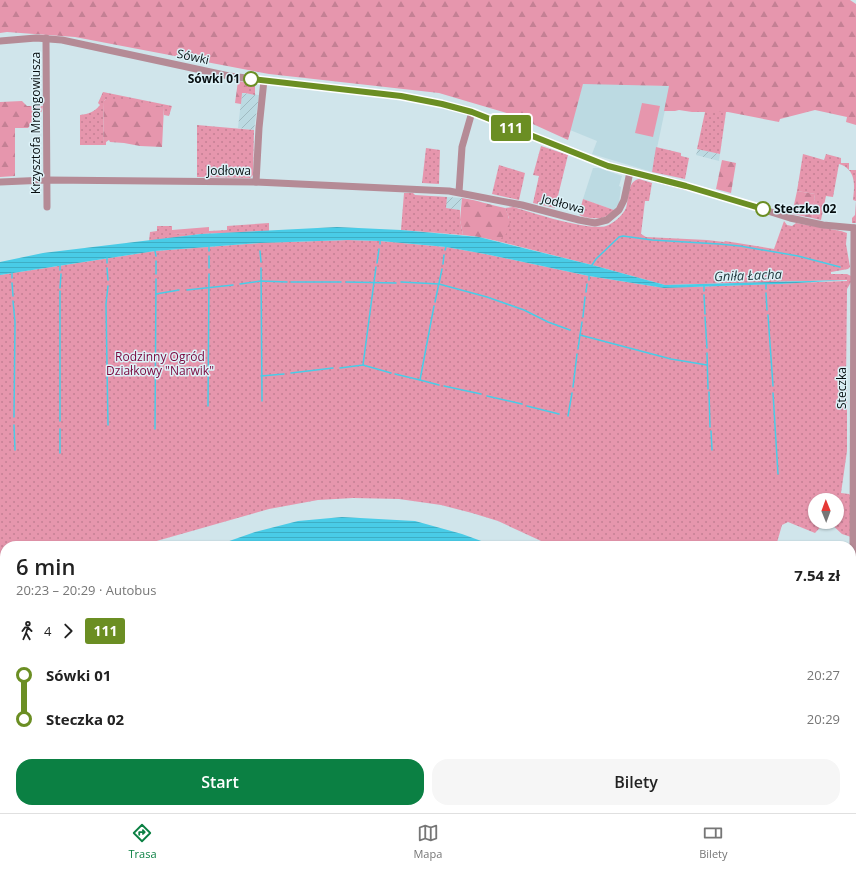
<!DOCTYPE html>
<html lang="pl">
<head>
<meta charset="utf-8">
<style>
	body { margin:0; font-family:"Open Sans",sans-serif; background:#f6f6f6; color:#222; height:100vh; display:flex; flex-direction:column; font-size:15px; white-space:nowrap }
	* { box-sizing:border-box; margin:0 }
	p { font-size:13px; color:#767676 }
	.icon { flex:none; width:22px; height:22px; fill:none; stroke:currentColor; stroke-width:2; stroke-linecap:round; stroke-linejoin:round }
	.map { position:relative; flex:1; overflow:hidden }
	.sheet { position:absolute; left:0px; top:541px; width:856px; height:272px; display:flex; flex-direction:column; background:#fff; border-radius:16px 16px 0 0; box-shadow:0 1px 3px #0004 }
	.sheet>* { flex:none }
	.badge { padding:0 8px; border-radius:3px; font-size:14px; line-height:26px }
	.needle { width:26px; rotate:359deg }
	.fabs { position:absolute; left:808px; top:493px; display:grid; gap:8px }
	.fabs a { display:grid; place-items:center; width:36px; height:36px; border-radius:50%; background:#fff; box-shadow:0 1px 3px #0004; font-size:20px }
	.map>.badge { position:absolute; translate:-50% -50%; box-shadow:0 0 0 2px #fff }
	.legs { display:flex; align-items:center; gap:6px; height:44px; padding:0 16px; font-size:13px }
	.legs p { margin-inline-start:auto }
	.overview { display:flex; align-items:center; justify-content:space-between; height:68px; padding:0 16px }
	h1 { font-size:22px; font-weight:600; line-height:30px }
	.action { display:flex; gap:8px; margin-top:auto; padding:8px 16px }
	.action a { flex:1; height:46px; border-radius:16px; background:#0b8043; color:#fff; font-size:16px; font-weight:600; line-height:46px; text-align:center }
	.action a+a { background:#f6f6f6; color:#222 }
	ul { padding:0 16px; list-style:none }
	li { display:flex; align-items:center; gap:14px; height:44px; font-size:15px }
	li i { display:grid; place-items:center; width:6px; height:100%; margin:0 5px; background:currentColor }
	li i::after { content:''; width:10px; height:10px; margin:-5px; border:3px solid; border-radius:50%; background:#fff }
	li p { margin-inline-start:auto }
	li:first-child i { background:linear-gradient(#0000 50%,currentColor 0) }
	li:last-child i { background:linear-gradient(currentColor 50%,#0000 0) }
	.tab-bar { display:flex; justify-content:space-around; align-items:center; height:56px; border-top:1px solid #e0e0e0; background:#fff; font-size:11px; color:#767676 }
	.tab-bar a { display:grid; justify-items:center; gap:2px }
	.tab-bar .active { color:#0b8043 }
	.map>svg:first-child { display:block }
	.built { fill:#bcdae2 }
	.industrial { fill:url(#industrial-furrows) }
	.grass { fill:url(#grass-dots) }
	.forest { fill:url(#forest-firs) }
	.park { fill:#e696ad }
	.water { fill:url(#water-rules) }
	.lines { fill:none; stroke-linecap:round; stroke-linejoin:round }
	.stream { stroke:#49cce7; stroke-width:1.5 }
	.minor { stroke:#b58b96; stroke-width:7 }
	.line-1-casing { stroke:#fff; stroke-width:9 }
	.line-1 { stroke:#6b8e23; stroke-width:6 }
	.stop-1-dot { fill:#fff; stroke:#6b8e23; stroke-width:2 }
	.labels { text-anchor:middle; stroke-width:3; stroke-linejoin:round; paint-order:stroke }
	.street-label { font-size:12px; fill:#070e10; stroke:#ddf2f8 }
	.stop-label { font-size:12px; font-weight:bold; fill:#070e10; stroke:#ddf2f8; text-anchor:end }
	.park-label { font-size:12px; fill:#7a063d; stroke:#ddf2f8 }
	.water-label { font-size:13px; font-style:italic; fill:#22383d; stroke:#ddf2f8 }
</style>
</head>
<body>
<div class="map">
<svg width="856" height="813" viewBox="0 0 856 813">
	<defs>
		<pattern id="industrial-furrows" width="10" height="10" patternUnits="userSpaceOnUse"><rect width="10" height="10" fill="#bcdae2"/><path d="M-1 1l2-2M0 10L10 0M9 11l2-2" fill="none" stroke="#a0bac1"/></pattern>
		<pattern id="grass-dots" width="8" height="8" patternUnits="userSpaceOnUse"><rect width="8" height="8" fill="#e696ad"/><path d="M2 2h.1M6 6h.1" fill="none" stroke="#c48094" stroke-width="1.8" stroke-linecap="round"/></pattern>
		<pattern id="forest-firs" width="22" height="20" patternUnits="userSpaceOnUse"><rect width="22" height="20" fill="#e696ad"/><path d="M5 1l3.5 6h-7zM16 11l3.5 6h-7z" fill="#c48094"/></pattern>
		<pattern id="water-rules" width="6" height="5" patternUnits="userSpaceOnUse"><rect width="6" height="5" fill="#49cce7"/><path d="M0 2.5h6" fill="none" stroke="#3eaec5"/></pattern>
	</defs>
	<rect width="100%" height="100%" fill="#d0e5eb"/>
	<!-- built -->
	<g class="built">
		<polygon points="583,83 670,86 652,172 592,154 597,141 570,130"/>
		<polygon points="593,168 599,168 622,176 619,186 621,187 619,203 614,210 583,199"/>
	</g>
	<!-- industrial -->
	<g class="industrial">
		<polygon points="242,93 259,95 254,130 238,128"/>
		<polygon points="698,149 720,154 719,161 696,155"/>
		<polygon points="447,197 462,198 460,210 445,208"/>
		<polygon points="0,711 5,711 5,756 0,754"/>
		<polygon points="0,771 5,773 5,808 132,808 136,813 0,813"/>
		<polygon points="172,808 360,808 360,813 168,813"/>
	</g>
	<!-- grass -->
	<g class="grass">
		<polygon points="245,82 255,85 255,95 245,93"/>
		<path d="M 103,92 L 172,106 L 169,116 L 164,115 L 164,107 L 106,99 L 104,101 L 103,145 L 104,145 L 80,145 L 80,115 C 89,114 94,112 100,105 L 98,103 Z"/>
		<polygon points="705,112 726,112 720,154 697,149"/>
		<polygon points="197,125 254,130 253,175 250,178 197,177"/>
		<polygon points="541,146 568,155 555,208 533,203 539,176 533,175"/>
		<polygon points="656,147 681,153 681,156 689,158 685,179 652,172"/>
		<polygon points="426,148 440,150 439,184 422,183"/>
		<path d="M 803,154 L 824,160 L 826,154 L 841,158 L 841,163 L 849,163 L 849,170 L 856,170 L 856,223 L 852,223 L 852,218 L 855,215 L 856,201 L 853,200 C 855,185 856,169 839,164 L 833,197 L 826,196 L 821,220 L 812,218 L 815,194 L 797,191 Z"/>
		<polygon points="499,165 525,173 519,200 492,194"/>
		<path d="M 639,179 L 652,183 L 649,201 L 645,201 L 641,234 L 646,237 L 707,240 L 724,242 L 725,241 L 774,249 L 784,221 L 787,225 L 792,226 L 796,223 L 841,231 L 847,233 L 846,244 L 850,267 L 848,269 L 831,272 L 831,274 L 847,274 L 851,276 L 851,282 L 847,289 L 846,382 L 840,383 L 840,390 L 847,390 L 847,451 L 841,493 L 849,494 L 851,496 L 851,537 L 842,534 L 829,522 L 837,522 L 837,500 L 815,500 L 815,522 L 825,522 L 815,533 L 788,522 L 782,525 L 776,546 L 552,546 L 498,521 L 472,513 L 441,505 L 399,499 L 353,498 L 318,500 L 269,509 L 139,546 L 5,546 L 5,576 L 0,576 L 0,275 L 155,251 L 260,243 L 348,240 L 380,241 L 446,247 L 485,254 L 589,276 L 664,288 L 847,281 L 847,280 L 844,280 L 665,285 L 592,265 L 497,241 L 509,218 L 505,208 L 513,207 C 533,213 588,231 606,226 C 613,224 623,215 626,208 C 629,199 627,181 639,179 Z"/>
		<polygon points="404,193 413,193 415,195 447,197 446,208 460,210 460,220 463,235 401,230"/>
		<path d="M 583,199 L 614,210 C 605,221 593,219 581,216 L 579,214 Z"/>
		<polygon points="269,223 269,231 201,234 149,241 150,232 157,231 157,226 172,226 172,234 209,232 209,231 227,230 227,226"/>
		<polygon points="856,594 856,657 851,656 851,630"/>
	</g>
	<!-- forest -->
	<g class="forest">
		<polygon points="0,0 850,0 856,4 856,125 846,122 847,117 815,110 780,119 779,122 728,112 692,112 679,110 675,111 664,111 669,86 583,84 568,140 513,115 439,93 269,74 75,37 7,32 0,33"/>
		<polygon points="238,81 245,82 245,93 242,93 241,104 235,103"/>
		<polygon points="106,99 124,99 164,107 162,147 140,146 124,143 110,142 109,140 106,142 106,145 103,145 104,101"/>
		<polygon points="22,101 27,106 43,106 42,111 28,128 15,128 15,176 0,177 0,102"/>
		<polygon points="722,160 736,163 731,193 716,189"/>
		<polygon points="797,191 815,194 812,218 792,214"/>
		<path d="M 462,198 C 477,200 490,205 505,208 C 509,216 513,228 505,235 C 502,238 500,238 497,241 L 479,237 L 463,235 L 460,220 Z"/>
		<polygon points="209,227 209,233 172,234 172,230"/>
	</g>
	<!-- park -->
	<polygon class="park" points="642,103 660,106 653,137 635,133"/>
	<!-- water -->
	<g class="water">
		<polygon points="337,227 401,230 479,237 592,265 665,285 847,280 780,284 664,288 589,276 485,254 446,247 380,241 348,240 260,243 155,251 0,275 0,262 43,253 201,234"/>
		<polygon points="342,517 415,521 462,534 495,546 215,546 255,532 298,521"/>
		<polygon points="5,581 5,711 0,711 0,583"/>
		<polygon points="851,681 856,688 856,813 360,813 360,808 851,808"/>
	</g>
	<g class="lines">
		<!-- stream -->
		<g class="stream">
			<polyline points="380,244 380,241"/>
			<polyline points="209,246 209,251"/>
			<polyline points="445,250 446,247"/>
			<polyline points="155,251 156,256"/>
			<polyline points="260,251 261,262"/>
			<polyline points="107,258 107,263"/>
			<polyline points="377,263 379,249"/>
			<polyline points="443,264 444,255"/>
			<polyline points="60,265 60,270"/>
			<polyline points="592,265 596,259 619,237 623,236 652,240 719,244 740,246 798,256 840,267"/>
			<polyline points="107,268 108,280"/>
			<polyline points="209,268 209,256"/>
			<polyline points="261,268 262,401"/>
			<polyline points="12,273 12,278"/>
			<polyline points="156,274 156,261"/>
			<polyline points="589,280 589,276"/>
			<polyline points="291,282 341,282"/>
			<polyline points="346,282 396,283"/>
			<polyline points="401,282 439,284 487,297 524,310 548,322 570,330"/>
			<polyline points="12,283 13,296"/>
			<polyline points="240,284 261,281 287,282"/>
			<polyline points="766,284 766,289"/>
			<polyline points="108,286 106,304 108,425"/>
			<polyline points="60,288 61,274"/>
			<polyline points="187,290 233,285"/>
			<polyline points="60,291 60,421"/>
			<polyline points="704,291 704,286"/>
			<polyline points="586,292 587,284"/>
			<polyline points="766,293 767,310"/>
			<polyline points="156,294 179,290"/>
			<polyline points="704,295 705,314"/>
			<polyline points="13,301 15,322 14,417"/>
			<polyline points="435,302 442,269"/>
			<polyline points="768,315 773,386"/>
			<polyline points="583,317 585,297"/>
			<polyline points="705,317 707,348"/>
			<polyline points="582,322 580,335 671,359 707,365"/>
			<polyline points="578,349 580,335"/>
			<polyline points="707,353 708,389"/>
			<polyline points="363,365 391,373"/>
			<polyline points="340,368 363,365 376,267"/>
			<polyline points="291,373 333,368"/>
			<polyline points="395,374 420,380 434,306"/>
			<polyline points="261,376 284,374"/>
			<polyline points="420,380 439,385"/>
			<polyline points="444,386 481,394"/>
			<polyline points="573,387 577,354"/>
			<polyline points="709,392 710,427"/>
			<polyline points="773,393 778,474"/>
			<polyline points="487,396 522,404"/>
			<polyline points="208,406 209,274"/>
			<polyline points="527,406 559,414"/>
			<polyline points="568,416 572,393"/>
			<polyline points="14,425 15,450"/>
			<polyline points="155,429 156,279"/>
			<polyline points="711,431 712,450"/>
			<polyline points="60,453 60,429"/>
		</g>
		<!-- minor -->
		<g class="minor">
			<polyline points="46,38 47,207"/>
			<polyline points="0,41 36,38 62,40 229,76 401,96 443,104 472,112 608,166 714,194 790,218 823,225 856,228"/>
			<polyline points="0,182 47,180 256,182 449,191 522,205 579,220 595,223 607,220 619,210 624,200 630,172"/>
			<polyline points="256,182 259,128 264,80"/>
			<polyline points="459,192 462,147 472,112"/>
			<polyline points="854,228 853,547 856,559"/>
			<polyline points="851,618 856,559"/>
			<polyline points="851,659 856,659"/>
			<polyline points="0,759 5,760"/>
		</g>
	</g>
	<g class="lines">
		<!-- line-1 casing -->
		<g class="line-1-casing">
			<polyline id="line-1" points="251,79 401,96 442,104 472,112 608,166 686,186 763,209"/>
		</g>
		<!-- line-1 -->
		<use href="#line-1" class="line-1"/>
	</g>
	<!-- markers -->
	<g class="stop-1-dot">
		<circle cx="251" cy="79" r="7"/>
		<circle cx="763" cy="209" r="7"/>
	</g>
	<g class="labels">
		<!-- street labels -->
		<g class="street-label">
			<text transform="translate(193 57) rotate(12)" y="4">Sówki</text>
			<text transform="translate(36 123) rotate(-90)" y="4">Krzysztofa Mrongowiusza</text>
			<text x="229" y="175">Jodłowa</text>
			<text transform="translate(563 204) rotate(15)" y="4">Jodłowa</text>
			<text transform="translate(842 388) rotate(-90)" y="4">Steczka</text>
		</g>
		<!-- stop labels -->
		<g class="stop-label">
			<text x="240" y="83">Sówki 01</text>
			<text x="774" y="213" text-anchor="start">Steczka 02</text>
		</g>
		<!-- park labels -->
		<g class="park-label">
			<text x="160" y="361">Rodzinny Ogród<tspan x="160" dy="14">Działkowy "Narwik"</tspan></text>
		</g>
		<!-- water labels -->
		<g class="water-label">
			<text transform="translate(748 275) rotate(-2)" y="5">Gniła Łacha</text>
		</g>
	</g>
</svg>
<div class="fabs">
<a><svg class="needle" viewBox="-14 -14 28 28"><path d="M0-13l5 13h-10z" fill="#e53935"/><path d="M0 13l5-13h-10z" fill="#767676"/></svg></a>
</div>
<b class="badge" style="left:511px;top:128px;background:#6b8e23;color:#fff">111</b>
<section class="sheet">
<div class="overview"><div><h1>6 min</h1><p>20:23 – 20:29 · Autobus</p></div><b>7.54 zł</b></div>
<div class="legs"><svg class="icon" aria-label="walk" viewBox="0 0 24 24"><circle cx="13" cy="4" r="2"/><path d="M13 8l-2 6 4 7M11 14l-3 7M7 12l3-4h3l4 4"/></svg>4<svg class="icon" aria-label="forward" viewBox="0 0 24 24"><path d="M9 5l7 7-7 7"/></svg><b class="badge" style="background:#6b8e23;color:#fff">111</b></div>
<ul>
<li><i style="color:#6b8e23"></i><b>Sówki 01</b><p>20:27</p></li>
<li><i style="color:#6b8e23"></i><b>Steczka 02</b><p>20:29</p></li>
</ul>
<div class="action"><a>Start</a><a>Bilety</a></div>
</section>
</div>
<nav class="tab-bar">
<a class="active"><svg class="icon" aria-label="directions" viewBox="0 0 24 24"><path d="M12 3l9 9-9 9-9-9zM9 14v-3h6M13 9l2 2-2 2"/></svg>Trasa</a>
<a><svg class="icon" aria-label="map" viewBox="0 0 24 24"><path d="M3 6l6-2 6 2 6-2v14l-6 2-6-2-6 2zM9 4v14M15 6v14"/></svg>Mapa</a>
<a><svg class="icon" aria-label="tickets" viewBox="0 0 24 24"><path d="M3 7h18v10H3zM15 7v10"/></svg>Bilety</a>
</nav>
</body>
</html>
